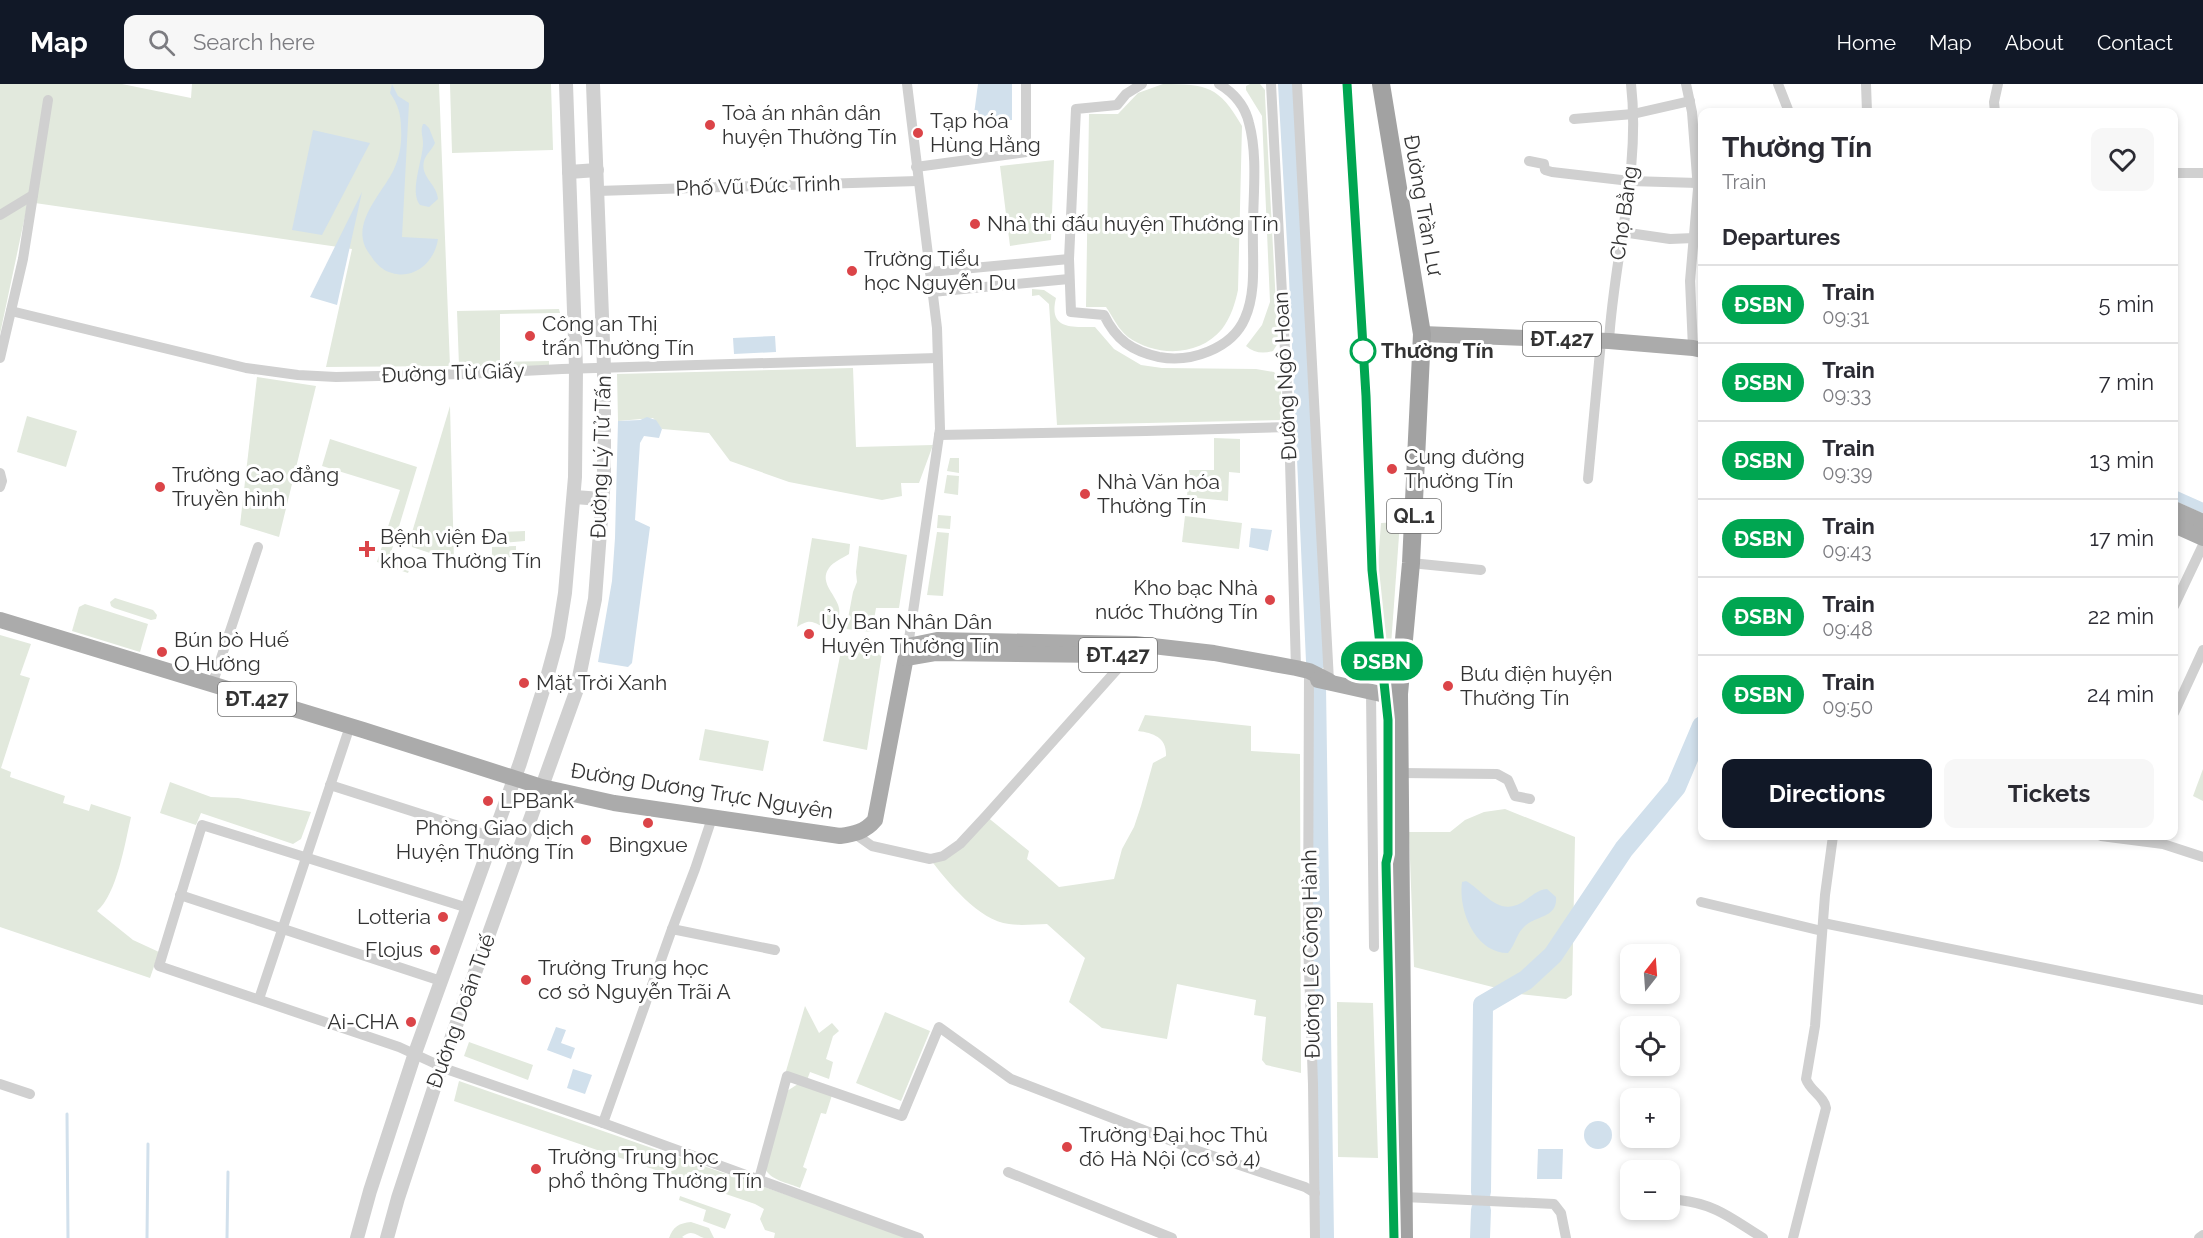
<!DOCTYPE html>
<html lang="en">
<head>
<meta charset="utf-8">
<style>
	body { margin:0; font-family:Raleway,sans-serif; background:#f7f7f7; color:#2b2b33; height:100vh; display:flex; flex-direction:column; font-size:22px; white-space:nowrap }
	* { box-sizing:border-box; margin:0 }
	p { font-size:20px; color:#7c7c81 }
	.icon { flex:none; width:33px; height:33px; fill:none; stroke:currentColor; stroke-width:2; stroke-linecap:round; stroke-linejoin:round }
	.map { position:relative; flex:1; overflow:hidden }
	.side { position:absolute; left:1698px; top:24px; width:480px; height:732px; display:flex; flex-direction:column; background:#fff; border-radius:12px; box-shadow:0 3px 9px #0003 }
	.side>* { flex:none }
	.badge { padding:0 12px; border-radius:20px; font-size:21px; line-height:39px }
	.needle { width:39px; rotate:17deg }
	.tools { position:absolute; left:1620px; top:860px; display:grid; gap:12px }
	.tools a { display:grid; place-items:center; width:60px; height:60px; border-radius:12px; background:#fff; box-shadow:0 3px 9px #0003; font-size:30px }
	.map>.badge { position:absolute; translate:-50% -50%; box-shadow:0 0 0 3px #fff }
	h2 { padding:0 24px; font-size:22px; line-height:54px }
	.round { display:grid; place-items:center; flex:none; width:63px; height:63px; border-radius:12px; background:#f7f7f7 }
	.headline { display:flex; align-items:center; justify-content:space-between; height:102px; padding:0 24px }
	h1 { font-size:28px; font-weight:700; line-height:45px }
	.cta { display:flex; gap:12px; margin-top:auto; padding:12px 24px }
	.cta a { flex:1; height:69px; border-radius:12px; background:#111827; color:#fff; font-size:24px; font-weight:700; line-height:69px; text-align:center }
	.cta a+a { background:#f7f7f7; color:#2b2b33 }
	ul { padding:0; list-style:none }
	li { display:flex; align-items:center; gap:18px; height:78px; padding:0 24px; border-top:2px solid #e1e1e2 }
	li div { flex:1 }
	li b { display:block; font-size:22px }
	li em { font-style:normal }
	li .badge { min-width:66px; font-weight:700; text-align:center }
	header { display:flex; align-items:center; gap:36px; box-sizing:border-box; height:84px; padding:0 30px; background:#111827; color:#fff }
	header strong { font-size:28px }
	nav { display:flex; gap:33px; margin-inline-start:auto; font-size:21px }
	.search { width:420px; height:54px; background:#f7f7f7; display:flex; align-items:center; gap:15px; box-sizing:border-box; padding:0 21px; border-radius:12px; color:#7c7c81; font-size:22px }
	.map>svg:first-child { display:block }
	.green { fill:#e2e9dd }
	.water { fill:#d1e0ec }
	.lines { fill:none; stroke-linecap:round; stroke-linejoin:round }
	.stream { stroke:#d1e0ec; stroke-width:3 }
	.canal { stroke:#d1e0ec; stroke-width:10 }
	.river { stroke:#d1e0ec; stroke-width:20 }
	.minor { stroke:#d0d0d0; stroke-width:10 }
	.tertiary { stroke:#d0d0d0; stroke-width:14 }
	.primary { stroke:#ababab; stroke-width:16 }
	.trunk { stroke:#a2a2a2; stroke-width:18 }
	.rail-casing { stroke:#888; stroke-width:5 }
	.rail { stroke:#fff; stroke-width:3; stroke-dasharray:9; stroke-linecap:butt }
	.line-casing { stroke:#fff; stroke-width:14 }
	.line { stroke:#00a651; stroke-width:9 }
	.poi-dot { fill:#db4448; stroke:#fff; stroke-width:2 }
	.stop-dot { fill:#fff; stroke:#00a651; stroke-width:3 }
	.labels { text-anchor:middle; stroke-width:6; stroke-linejoin:round; paint-order:stroke }
	.shield { fill:#fff; stroke:#707070; stroke-width:1.5 }
	.shield-label { font-size:20px; font-weight:bold; fill:#333 }
	.poi-label { font-size:21px; fill:#333; stroke:#fff; text-anchor:start }
	.street-label { font-size:21px; fill:#333; stroke:#fff }
	.stop-label { font-size:21px; font-weight:bold; fill:#333; stroke:#fff; text-anchor:start }
</style>
</head>
<body>
<header>
<strong>Map</strong>
<div class="search"><svg class="icon" aria-label="search" viewBox="0 0 24 24"><circle cx="10" cy="10" r="6"/><path d="M15 15l6 6"/></svg>Search here</div>
<nav><a>Home</a><a>Map</a><a>About</a><a>Contact</a></nav>
</header>
<div class="map">
<svg width="2203" height="1154" viewBox="0 0 2203 1154">
	<rect width="100%" height="100%" fill="#fff"/>
	<!-- green -->
	<g class="green">
		<polygon points="0,0 122,0 191,14 192,0 439,0 450,282 326,283 352,165 28,118 0,250"/>
		<polygon points="450,0 551,0 553,66 452,69"/>
		<path d="M 1163,0 C 1207,0 1219,2 1242,42 L 1238,206 C 1235,220 1231,233 1222,245 C 1199,273 1156,273 1128,253 C 1118,245 1113,233 1106,223 L 1086,223 L 1089,30 L 1118,30 L 1138,9 Z"/>
		<path d="M 1250,0 L 1260,0 L 1265,6 L 1265,12 L 1278,259 L 1273,267 C 1263,270 1254,269 1246,262 L 1262,241 L 1270,218 L 1262,32 L 1246,6 L 1246,2 Z"/>
		<polygon points="1054,76 1051,156 1010,162 1000,82"/>
		<path d="M 1032,205 L 1044,206 L 1056,214 C 1048,246 1072,243 1095,243 L 1114,265 L 1141,281 L 1162,284 L 1256,285 L 1274,288 L 1280,295 L 1283,336 L 1057,341 L 1049,220 L 1039,211 L 1032,212 Z"/>
		<polygon points="559,225 560,229 500,230 500,278 549,277 549,282 459,282 457,227"/>
		<polygon points="853,284 856,363 933,361 919,399 901,399 902,412 882,416 789,398 730,377 709,349 662,345 653,334 618,337 617,290"/>
		<polygon points="257,293 316,302 279,453 240,441"/>
		<polygon points="450,322 454,477 412,463 410,455"/>
		<polygon points="27,332 77,347 66,383 17,368"/>
		<polygon points="1214,354 1240,355 1240,389 1229,388 1228,417 1187,413 1189,386 1214,386"/>
		<polygon points="330,355 417,383 394,459 384,455 400,406 322,382"/>
		<polygon points="950,374 959,374 959,389 947,387"/>
		<polygon points="947,391 959,392 958,411 944,409"/>
		<polygon points="938,431 951,432 950,445 937,444"/>
		<polygon points="1185,432 1242,439 1239,465 1182,458"/>
		<polygon points="1400,438 1390,575 1389,583 1385,585 1378,479 1381,439"/>
		<polygon points="525,447 525,457 501,459 500,448"/>
		<polygon points="937,448 949,449 943,512 927,511"/>
		<path d="M 812,454 L 850,460 L 849,470 C 843,474 833,478 829,484 C 814,505 857,520 831,544 C 815,543 814,531 797,543 Z"/>
		<polygon points="383,459 393,462 387,481 377,478"/>
		<polygon points="516,462 516,473 492,474 492,463"/>
		<polygon points="859,462 907,471 899,524 876,524 872,548 846,545 853,508 857,498 856,488"/>
		<polygon points="396,473 412,478 408,489 393,484"/>
		<polygon points="115,514 153,526 157,531 156,535 151,536 114,524 111,522 110,518"/>
		<polygon points="85,520 148,540 140,568 72,547 79,523"/>
		<path d="M 0,551 L 31,560 L 20,591 L 30,594 L 1,684 L 11,688 L 10,693 L 65,712 L 63,719 L 89,727 L 91,720 L 131,733 C 125,759 117,810 97,827 L 133,856 L 159,868 L 150,894 L 0,843 Z"/>
		<polygon points="843,557 878,564 882,569 867,666 823,657"/>
		<path d="M 1145,631 L 1251,642 L 1251,667 L 1300,670 L 1301,989 L 1266,981 L 1262,976 L 1266,933 L 1254,931 L 1256,916 L 1177,900 L 1167,955 L 1102,944 L 1069,918 L 1085,874 L 1047,840 C 1035,840 1021,842 1009,840 C 979,837 947,797 930,775 L 943,772 L 986,732 L 1029,767 L 1027,775 L 1059,803 L 1114,795 L 1122,765 L 1134,743 L 1141,722 L 1153,679 L 1166,672 C 1167,654 1154,649 1138,647 Z"/>
		<polygon points="705,645 769,657 763,687 699,676"/>
		<polygon points="2203,685 2203,717 2193,712"/>
		<polygon points="170,698 211,713 238,714 311,728 301,755 293,760 201,729 196,741 160,729"/>
		<polygon points="1505,725 1575,753 1572,911 1566,915 1520,910 1414,883 1409,748 1450,748 1465,736 1484,728"/>
		<polygon points="1337,918 1373,919 1378,1074 1338,1073"/>
		<polygon points="805,922 819,949 832,939 839,947 833,952 826,975 833,978 829,995 810,988 807,996 786,987"/>
		<polygon points="885,928 930,947 901,1017 856,999"/>
		<polygon points="469,958 533,981 528,996 464,972"/>
		<polygon points="459,997 911,1154 774,1154 775,1149 765,1146 760,1135 764,1125 755,1120 454,1017"/>
		<path d="M 798,1000 L 832,1011 L 826,1030 L 821,1029 L 803,1083 L 807,1085 L 800,1104 C 789,1099 769,1096 765,1084 L 787,1007 Z"/>
		<polygon points="680,1112 731,1130 725,1145 703,1137 706,1126 679,1116"/>
		<path d="M 691,1138 L 709,1144 L 714,1154 C 711,1154 707,1154 704,1154 C 695,1151 692,1145 682,1153 L 684,1154 L 669,1154 C 673,1143 679,1139 691,1138 Z"/>
	</g>
	<!-- water -->
	<g class="water">
		<path d="M 392,0 L 398,12 L 409,19 L 402,153 L 438,155 C 435,177 415,196 392,189 C 383,187 376,180 371,172 C 346,142 382,111 394,85 C 400,72 402,58 401,44 C 401,31 398,20 390,9 Z"/>
		<polygon points="978,0 1012,0 1012,36 973,38"/>
		<path d="M 423,40 L 425,40 L 429,44 L 435,59 C 432,66 426,70 424,77 C 420,93 437,100 438,115 L 429,123 L 420,121 C 409,107 423,76 423,59 C 423,52 420,47 423,40 Z"/>
		<polygon points="313,46 370,59 322,151 292,146"/>
		<polygon points="362,108 337,221 310,213"/>
		<polygon points="775,252 776,268 734,270 733,254"/>
		<polygon points="647,333 656,336 662,345 659,354 644,352 640,359 635,436 650,443 632,579 628,583 598,578 612,497 615,454 618,337 640,336"/>
		<polygon points="1251,444 1272,446 1268,467 1249,463"/>
		<path d="M 1466,797 C 1484,807 1497,832 1521,819 C 1530,814 1536,806 1547,805 L 1556,813 C 1558,835 1534,831 1523,844 C 1516,851 1515,861 1508,869 C 1475,869 1458,826 1462,798 Z"/>
		<polygon points="556,943 566,946 561,959 575,964 571,975 547,966"/>
		<polygon points="573,985 592,991 585,1010 567,1004"/>
		<circle cx="1598" cy="1051" r="14"/>
		<polygon points="1538,1065 1563,1065 1562,1095 1537,1095"/>
	</g>
	<g class="lines">
		<!-- stream -->
		<g class="stream">
			<polyline points="67,1030 68,1154"/>
			<polyline points="147,1154 148,1060"/>
			<polyline points="227,1154 228,1088"/>
		</g>
		<!-- canal -->
		<polyline class="canal" points="2174,411 2203,424"/>
		<!-- river -->
		<g class="river">
			<polyline points="1288,0 1299,194 1316,577"/>
			<polyline points="1316,602 1324,1154"/>
			<polyline points="1481,1108 1483,921 1526,896 1553,871 1624,765 1676,703 1702,642"/>
			<polyline points="1480,1154 1481,1126"/>
		</g>
		<!-- minor -->
		<g class="minor">
			<polyline points="907,0 937,244 940,345 908,562"/>
			<path d="M 1142,0 L 1126,10 L 1117,21 L 1076,25 L 1069,175 L 1071,228 L 1104,231 C 1116,256 1132,267 1159,273 C 1190,279 1232,265 1245,234 C 1257,207 1252,173 1253,144 C 1253,110 1258,72 1249,39 C 1245,22 1234,9 1219,0"/>
			<polyline points="1271,0 1289,343 1296,584"/>
			<polyline points="1297,0 1329,597"/>
			<polyline points="1686,0 1692,28 1698,105 1690,197 1693,264"/>
			<polyline points="1778,0 1789,28"/>
			<polyline points="1866,0 1867,28"/>
			<polyline points="1995,28 1994,18 1998,0"/>
			<polyline points="1574,35 1633,30 1690,17"/>
			<polyline points="1529,77 1544,80 1545,86 1552,88 1630,97 1698,99"/>
			<polyline points="916,83 1026,68 1026,0"/>
			<polyline points="2174,89 2203,89"/>
			<polyline points="597,107 918,97"/>
			<polyline points="0,131 33,111"/>
			<polyline points="1622,148 1670,155 1694,154 1702,157"/>
			<polyline points="930,188 1069,175"/>
			<polyline points="932,208 1069,195"/>
			<polyline points="11,227 246,284 298,291 336,293 464,290 562,285 937,274"/>
			<path d="M 1609,257 C 1614,171 1641,86 1631,0"/>
			<polyline points="0,274 23,175 48,16"/>
			<polyline points="939,351 1146,347 1289,343"/>
			<polyline points="0,389 2,397 0,403"/>
			<polyline points="1588,395 1601,257"/>
			<polyline points="1411,479 1481,486"/>
			<polyline points="2174,522 2203,461"/>
			<polyline points="1309,587 1308,857 1313,1000 1315,1154"/>
			<polyline points="212,601 258,463"/>
			<polyline points="1371,609 1374,863"/>
			<polyline points="2174,629 2203,566"/>
			<polyline points="1400,689 1497,690 1508,696 1515,712 1530,715"/>
			<polyline points="330,701 493,753"/>
			<polyline points="855,750 872,762 930,775 943,772 960,760 986,732 1130,571 1135,560"/>
			<polyline points="2101,752 2163,760 2203,773"/>
			<polyline points="180,811 441,897"/>
			<polyline points="1701,818 1822,847"/>
			<polyline points="468,824 202,741 159,882 399,963 449,986 603,1039 919,1154"/>
			<polyline points="1823,839 2203,916"/>
			<polyline points="672,845 695,785 712,734"/>
			<polyline points="259,915 347,651"/>
			<polyline points="0,1000 30,1010"/>
			<polyline points="603,1039 672,845 775,866"/>
			<polyline points="1008,1088 1172,1154"/>
			<polyline points="759,1095 787,992 902,1032 939,943 1011,995 1198,1067 1305,1103 1315,1109"/>
			<polyline points="1404,1113 1554,1120 1561,1129 1566,1154"/>
			<path d="M 1679,1116 C 1716,1120 1732,1135 1763,1154"/>
			<path d="M 1793,1154 L 1826,1024 C 1824,1012 1810,1007 1806,995 L 1815,942 L 1825,811 L 1833,752"/>
			<polyline points="2199,1154 2203,1151"/>
		</g>
		<!-- tertiary -->
		<g class="tertiary">
			<polyline points="569,88 597,86"/>
			<polyline points="574,413 602,415"/>
			<polyline points="357,1154 370,1107 415,969 520,679 546,597 558,553 565,509 575,393 576,284 566,0"/>
			<polyline points="387,1154 398,1114 441,983 576,608 595,515 604,394 604,284 593,0"/>
		</g>
		<!-- primary -->
		<g class="primary">
			<polyline points="1422,250 1609,257 1693,264 1702,266"/>
			<polyline points="2174,425 2203,438"/>
			<polyline points="2174,441 2203,454"/>
			<path d="M 0,536 L 363,646 L 542,703 L 614,719 L 840,752 C 854,750 865,748 875,736 L 908,562 L 937,556 L 1135,560 L 1214,569 L 1296,584 L 1309,587 L 1329,597"/>
			<polyline points="906,574 935,569 1108,571"/>
			<polyline points="1318,596 1399,614"/>
		</g>
		<!-- trunk -->
		<polyline class="trunk" points="1381,0 1422,250 1411,479 1399,610 1404,1154"/>
		<!-- rail casing -->
		<g class="rail-casing">
			<polyline id="rail" points="1347,0 1366,312 1372,486 1387,636 1388,770 1386,779 1394,1154"/>
		</g>
		<!-- rail -->
		<use href="#rail" class="rail"/>
	</g>
	<g class="lines">
		<!-- line casing -->
		<g class="line-casing">
			<polyline id="line" points="1347,0 1366,312 1372,486 1388,636 1388,770 1386,779 1394,1154"/>
		</g>
		<!-- line -->
		<use href="#line" class="line"/>
	</g>
	<!-- markers -->
	<g class="poi-dot">
		<circle cx="710" cy="41" r="6"/>
		<circle cx="918" cy="49" r="6"/>
		<circle cx="975" cy="140" r="6"/>
		<circle cx="852" cy="187" r="6"/>
		<circle cx="530" cy="252" r="6"/>
		<circle cx="1392" cy="385" r="6"/>
		<circle cx="160" cy="403" r="6"/>
		<circle cx="1085" cy="410" r="6"/>
		<path d="M364 456h6v6h6v6h-6v6h-6v-6h-6v-6h6z"/>
		<circle cx="1270" cy="516" r="6"/>
		<circle cx="809" cy="550" r="6"/>
		<circle cx="162" cy="568" r="6"/>
		<circle cx="524" cy="599" r="6"/>
		<circle cx="1448" cy="602" r="6"/>
		<circle cx="488" cy="717" r="6"/>
		<circle cx="648" cy="739" r="6"/>
		<circle cx="586" cy="756" r="6"/>
		<circle cx="443" cy="833" r="6"/>
		<circle cx="435" cy="866" r="6"/>
		<circle cx="526" cy="896" r="6"/>
		<circle cx="411" cy="938" r="6"/>
		<circle cx="1067" cy="1063" r="6"/>
		<circle cx="536" cy="1085" r="6"/>
	</g>
	<circle class="stop-dot" cx="1363" cy="267" r="12"/>
	<g class="labels">
		<!-- shield labels -->
		<g class="shield">
			<rect x="1523" y="238" width="78" height="34" rx="4.5"/>
			<rect x="1387" y="415" width="54" height="34" rx="4.5"/>
			<rect x="1079" y="554" width="78" height="34" rx="4.5"/>
			<rect x="218" y="598" width="78" height="34" rx="4.5"/>
		</g>
		<g class="shield-label">
			<text x="1562" y="262">ĐT.427</text>
			<text x="1414" y="439">QL.1</text>
			<text x="1118" y="578">ĐT.427</text>
			<text x="257" y="622">ĐT.427</text>
		</g>
		<!-- poi labels -->
		<g class="poi-label">
			<text x="722" y="36">Toà án nhân dân<tspan x="722" dy="24">huyện Thường Tín</tspan></text>
			<text x="930" y="44">Tạp hóa<tspan x="930" dy="24">Hùng Hằng</tspan></text>
			<text x="987" y="147">Nhà thi đấu huyện Thường Tín</text>
			<text x="864" y="182">Trường Tiểu<tspan x="864" dy="24">học Nguyễn Du</tspan></text>
			<text x="542" y="247">Công an Thị<tspan x="542" dy="24">trấn Thường Tín</tspan></text>
			<text x="1404" y="380">Cung đường<tspan x="1404" dy="24">Thường Tín</tspan></text>
			<text x="172" y="398">Trường Cao đẳng<tspan x="172" dy="24">Truyền hình</tspan></text>
			<text x="1097" y="405">Nhà Văn hóa<tspan x="1097" dy="24">Thường Tín</tspan></text>
			<text x="380" y="460">Bệnh viện Đa<tspan x="380" dy="24">khoa Thường Tín</tspan></text>
			<text x="1258" y="511" text-anchor="end">Kho bạc Nhà<tspan x="1258" dy="24">nước Thường Tín</tspan></text>
			<text x="821" y="545">Ủy Ban Nhân Dân<tspan x="821" dy="24">Huyện Thường Tín</tspan></text>
			<text x="174" y="563">Bún bò Huế<tspan x="174" dy="24">O Hường</tspan></text>
			<text x="1460" y="597">Bưu điện huyện<tspan x="1460" dy="24">Thường Tín</tspan></text>
			<text x="536" y="606">Mặt Trời Xanh</text>
			<text x="500" y="724">LPBank</text>
			<text x="574" y="751" text-anchor="end">Phòng Giao dịch<tspan x="574" dy="24">Huyện Thường Tín</tspan></text>
			<text x="648" y="768" text-anchor="middle">Bingxue</text>
			<text x="431" y="840" text-anchor="end">Lotteria</text>
			<text x="423" y="873" text-anchor="end">Flojus</text>
			<text x="538" y="891">Trường Trung học<tspan x="538" dy="24">cơ sở Nguyễn Trãi A</tspan></text>
			<text x="399" y="945" text-anchor="end">Ai-CHA</text>
			<text x="1079" y="1058">Trường Đại học Thủ<tspan x="1079" dy="24">đô Hà Nội (cơ sở 4)</tspan></text>
			<text x="548" y="1080">Trường Trung học<tspan x="548" dy="24">phổ thông Thường Tín</tspan></text>
		</g>
		<!-- street labels -->
		<g class="street-label">
			<text transform="translate(758 102) rotate(-2)" y="7">Phố Vũ Đức Trinh</text>
			<text transform="translate(1423 121) rotate(80)" y="7">Đường Trần Lư</text>
			<text transform="translate(1624 129) rotate(-82)" y="7">Chợ Bằng</text>
			<text transform="translate(453 289) rotate(-2)" y="7">Đường Từ Giấy</text>
			<text transform="translate(1285 292) rotate(-93)" y="7">Đường Ngô Hoan</text>
			<text transform="translate(601 373) rotate(-88)" y="7">Đường Lý Tử Tấn</text>
			<text transform="translate(702 707) rotate(9)" y="7">Đường Dương Trực Nguyên</text>
			<text transform="translate(1311 870) rotate(-91)" y="7">Đường Lê Công Hành</text>
			<text transform="translate(461 927) rotate(-70)" y="7">Đường Doãn Tuế</text>
		</g>
		<!-- stop labels -->
		<g class="stop-label">
			<text x="1381" y="274">Thường Tín</text>
		</g>
	</g>
</svg>
<div class="tools">
<a><svg class="needle" viewBox="-14 -14 28 28"><path d="M0-13l5 13h-10z" fill="#e53935"/><path d="M0 13l5-13h-10z" fill="#7c7c81"/></svg></a>
<a><svg class="icon" aria-label="locate" viewBox="0 0 24 24"><circle cx="12" cy="12" r="6"/><path d="M12 2v4M12 18v4M2 12h4M18 12h4"/></svg></a>
<a>+</a>
<a>−</a>
</div>
<b class="badge" style="left:1382px;top:577px;background:#00a651;color:#fff">ĐSBN</b>
<section class="side">
<div class="headline"><div><h1>Thường Tín</h1><p>Train</p></div><a class="round"><svg class="icon" aria-label="heart" viewBox="0 0 24 24"><path d="M12 20l-8-8c-3-5 5-10 8-4 3-6 11-1 8 4z"/></svg></a></div>
<h2>Departures</h2>
<ul>
<li><span class="badge" style="background:#00a651;color:#fff">ĐSBN</span><div><b>Train</b><p>09:31</p></div><em>5 min</em></li>
<li><span class="badge" style="background:#00a651;color:#fff">ĐSBN</span><div><b>Train</b><p>09:33</p></div><em>7 min</em></li>
<li><span class="badge" style="background:#00a651;color:#fff">ĐSBN</span><div><b>Train</b><p>09:39</p></div><em>13 min</em></li>
<li><span class="badge" style="background:#00a651;color:#fff">ĐSBN</span><div><b>Train</b><p>09:43</p></div><em>17 min</em></li>
<li><span class="badge" style="background:#00a651;color:#fff">ĐSBN</span><div><b>Train</b><p>09:48</p></div><em>22 min</em></li>
<li><span class="badge" style="background:#00a651;color:#fff">ĐSBN</span><div><b>Train</b><p>09:50</p></div><em>24 min</em></li>
</ul>
<div class="cta"><a>Directions</a><a>Tickets</a></div>
</section>
</div>
</body>
</html>
